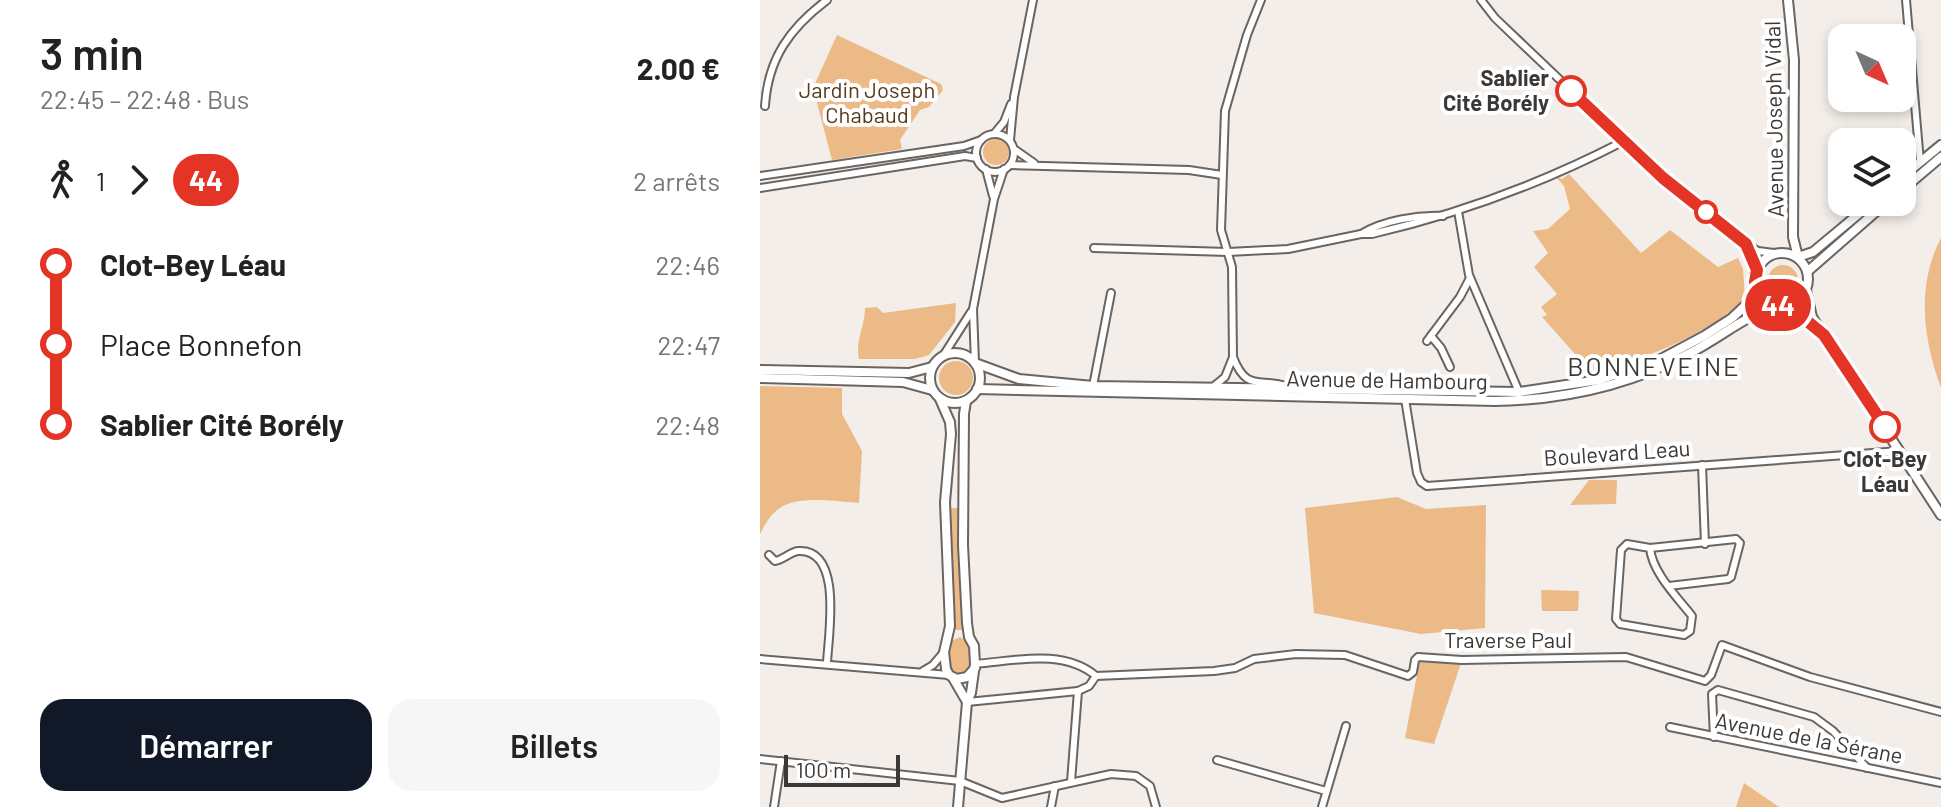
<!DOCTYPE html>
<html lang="fr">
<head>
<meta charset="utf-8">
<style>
	body { margin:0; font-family:Barlow,sans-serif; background:#f6f6f6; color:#222; height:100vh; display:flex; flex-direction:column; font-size:30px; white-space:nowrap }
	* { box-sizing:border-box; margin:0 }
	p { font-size:26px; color:#767676 }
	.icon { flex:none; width:44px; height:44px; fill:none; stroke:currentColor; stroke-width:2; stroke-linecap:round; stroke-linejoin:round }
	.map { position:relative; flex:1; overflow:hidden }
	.drawer { display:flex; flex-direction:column; background:#fff; width:760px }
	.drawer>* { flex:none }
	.badge { padding:0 16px; border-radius:26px; font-size:28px; line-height:52px }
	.needle { width:52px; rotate:136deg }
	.controls { position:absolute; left:1068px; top:24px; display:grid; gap:16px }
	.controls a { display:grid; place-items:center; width:88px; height:88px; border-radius:16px; background:#fff; box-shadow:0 4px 12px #0003; font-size:40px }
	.scale { position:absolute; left:24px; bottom:20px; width:116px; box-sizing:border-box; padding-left:8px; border:4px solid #3b3938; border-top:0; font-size:22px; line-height:28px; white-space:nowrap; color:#3b3938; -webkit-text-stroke:6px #fff; paint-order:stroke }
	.map>.badge { position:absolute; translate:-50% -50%; box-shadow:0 0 0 4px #fff }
	.legs { display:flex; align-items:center; gap:12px; height:88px; padding:0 40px; font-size:26px }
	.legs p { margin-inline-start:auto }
	.head { display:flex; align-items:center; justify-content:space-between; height:136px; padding:0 40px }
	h1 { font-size:44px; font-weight:600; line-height:60px }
	.button { display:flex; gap:16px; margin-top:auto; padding:16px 40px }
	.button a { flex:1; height:92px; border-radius:24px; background:#111827; color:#fff; font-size:32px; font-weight:600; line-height:92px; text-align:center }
	.button a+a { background:#f6f6f6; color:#222 }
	ul { padding:0 40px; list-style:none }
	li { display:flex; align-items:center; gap:28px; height:80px; font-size:30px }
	li i { display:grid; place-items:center; width:12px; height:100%; margin:0 10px; background:currentColor }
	li i::after { content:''; width:20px; height:20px; margin:-10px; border:6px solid; border-radius:50%; background:#fff }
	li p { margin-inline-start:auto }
	li:first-child i { background:linear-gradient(#0000 50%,currentColor 0) }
	li:last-child i { background:linear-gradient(currentColor 50%,#0000 0) }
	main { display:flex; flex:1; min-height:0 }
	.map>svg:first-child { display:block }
	.green { fill:#ecba87 }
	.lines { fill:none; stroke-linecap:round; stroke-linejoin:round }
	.street-casing { stroke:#6a6561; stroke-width:10 }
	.secondary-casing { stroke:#6a6561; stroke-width:12 }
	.street { stroke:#fff; stroke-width:6 }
	.secondary { stroke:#fff; stroke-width:8 }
	.line-1-casing { stroke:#fff; stroke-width:18 }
	.line-1 { stroke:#e43426; stroke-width:12 }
	.stop-1-dot { fill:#fff; stroke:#e43426; stroke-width:4 }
	.labels { text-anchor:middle; stroke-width:8; stroke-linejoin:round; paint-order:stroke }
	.stop-label { font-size:22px; font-weight:bold; fill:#3b3938; stroke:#fff; text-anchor:end }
	.park-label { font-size:22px; fill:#563a1b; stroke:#fff }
	.street-label { font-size:22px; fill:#3b3938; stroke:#fff }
	.quarter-label { font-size:26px; letter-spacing:2px; fill:#3b3938; stroke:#fff }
</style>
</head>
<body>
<main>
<section class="drawer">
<div class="head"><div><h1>3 min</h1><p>22:45 – 22:48 · Bus</p></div><b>2.00 €</b></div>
<div class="legs"><svg class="icon" aria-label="walk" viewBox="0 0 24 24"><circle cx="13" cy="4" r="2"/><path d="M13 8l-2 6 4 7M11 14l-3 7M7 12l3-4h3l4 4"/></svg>1<svg class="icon" aria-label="forward" viewBox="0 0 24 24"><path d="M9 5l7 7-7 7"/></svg><b class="badge" style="background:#e43426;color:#fff">44</b><p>2 arrêts</p></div>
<ul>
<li><i style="color:#e43426"></i><b>Clot-Bey Léau</b><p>22:46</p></li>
<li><i style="color:#e43426"></i><span>Place Bonnefon</span><p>22:47</p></li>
<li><i style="color:#e43426"></i><b>Sablier Cité Borély</b><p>22:48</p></li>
</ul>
<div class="button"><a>Démarrer</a><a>Billets</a></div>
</section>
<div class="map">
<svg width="1181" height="807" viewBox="0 0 1181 807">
	<rect width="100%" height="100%" fill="#f3eee9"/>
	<!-- green -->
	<g class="green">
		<polygon points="77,35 181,84 183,90 169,107 160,110 140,140 142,149 72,160 53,88"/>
		<circle cx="236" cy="152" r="13"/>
		<path d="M 809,174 L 881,253 L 910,230 L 958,267 L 978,258 L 983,269 L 985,298 C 952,333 878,362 832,373 L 782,317 L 787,315 L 781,307 L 797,294 L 774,267 L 788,253 L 773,231 L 788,229 L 810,209 L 804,186 L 796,177 L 802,179 Z"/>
		<path d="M 1181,238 L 1181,388 C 1163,339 1156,286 1181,238 Z"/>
		<circle cx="1023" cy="280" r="15"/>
		<path d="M 196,303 L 195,322 L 169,355 L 155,359 L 99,359 C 95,341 105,326 105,308 L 117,307 L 123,313 Z"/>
		<circle cx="196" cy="378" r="17"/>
		<path d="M 0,386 L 82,388 L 82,414 L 102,451 L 99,503 C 76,502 32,493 14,513 C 8,518 4,527 0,534 Z"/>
		<polygon points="829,480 857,480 856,504 810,505"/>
		<polygon points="637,497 666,509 726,505 725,628 661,634 554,613 545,508"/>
		<polygon points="188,508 200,508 205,628 202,630 194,630 193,627"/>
		<polygon points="781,590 819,591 818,611 782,611"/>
		<polygon points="200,637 209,643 211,654 209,670 200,675 191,671 188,656 191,641"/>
		<polygon points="660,659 701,663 674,744 645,738"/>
		<polygon points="984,783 1019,807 976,807"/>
	</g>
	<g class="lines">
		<!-- street casing -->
		<g class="street-casing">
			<g id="street">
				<polyline points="721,0 735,18 903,178 986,244 998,251 1014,253"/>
				<polyline points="1146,0 1160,162"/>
				<path d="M 5,106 C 8,58 30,28 67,0"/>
				<polyline points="234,134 244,122 251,104"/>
				<circle cx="235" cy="153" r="19"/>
				<polyline points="250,140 254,97 273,0"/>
				<polyline points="254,149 274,163"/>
				<polyline points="250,165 429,170 462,175"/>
				<polyline points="226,169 233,196"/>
				<polyline points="0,176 204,146 221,140"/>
				<polyline points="0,188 205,156 217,158"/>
				<polyline points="698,211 709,275 759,392"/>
				<path d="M 601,234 L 612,234 C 699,214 785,182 864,141"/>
				<polyline points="986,244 997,270"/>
				<path d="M 334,248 L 468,252 L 528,249 L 601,234 C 624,220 657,215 683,216"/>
				<polyline points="671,336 681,348 690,367"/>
				<polyline points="667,341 700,297 710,278"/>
				<polyline points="183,356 211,312"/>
				<path d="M 473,357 C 486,391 498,378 526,386"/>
				<polyline points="215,363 213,309 234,199 244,169"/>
				<polyline points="333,386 351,293"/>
				<polyline points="454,386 465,377 473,357 472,267 461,230 465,111 487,35 501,0"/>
				<polyline points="645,399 657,473 661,482 667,486 1140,451"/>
				<polyline points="942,465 945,544"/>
				<path d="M 890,548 L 867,544 L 861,550 L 856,619 L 860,624 L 924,635 L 930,631 L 932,616 C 917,597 892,572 890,548 L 976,539 L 980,543 L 971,577 L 968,579 L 909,586"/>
				<path d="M 9,555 L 15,561 C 23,560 30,552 38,551 C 84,548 68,637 67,663"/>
				<polyline points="0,659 189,675"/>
				<path d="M 215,664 C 255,661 303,648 336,676"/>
				<polyline points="163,671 173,665 184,652"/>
				<polyline points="336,676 454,671 475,668 494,659 536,654 585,655 648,676 653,672 655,660 658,657 702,660 866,657 945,681 951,675 962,645 1050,677 1181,712"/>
				<polyline points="207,702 318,691 329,686 336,676"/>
				<polyline points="910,727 1181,783"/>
				<polyline points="954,737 952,694 958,690 1054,717 1073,731 1107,768"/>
				<polyline points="0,759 200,781 242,798 351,774 376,776 390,786 396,807"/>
				<polyline points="457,760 566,791"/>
				<polyline points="311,782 318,691"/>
				<polyline points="14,807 21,761"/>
				<polyline points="291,807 295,786"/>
				<polyline points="562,807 586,726"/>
			</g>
		</g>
		<!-- secondary casing -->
		<g class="secondary-casing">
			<g id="secondary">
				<polyline points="1028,0 1034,60 1033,237 1038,257"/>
				<polyline points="1142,177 1181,145"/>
				<polyline points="1142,190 1181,157"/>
				<circle cx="1022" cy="279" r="26"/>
				<polyline points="1038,257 1053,252 1113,202"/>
				<polyline points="1048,271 1127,202"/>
				<polyline points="1046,290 1052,317 1181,515"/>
				<polyline points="1025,306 1056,328"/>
				<circle cx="195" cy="378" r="25"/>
				<polyline points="215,363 259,379 333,386 759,392 839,380 899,360 944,336 972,318 987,304 997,287"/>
				<polyline points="0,370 149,373 172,367"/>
				<polyline points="0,378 143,382 172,390"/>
				<path d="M 217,389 L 735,401 C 803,400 870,385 930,353 C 959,338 984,317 1015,305"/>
				<polyline points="180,399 190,422 191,434 185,502 190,626 184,652 186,669 189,675 197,679 207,677 215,668"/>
				<polyline points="193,678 207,702"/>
				<polyline points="198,807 207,702 211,693 215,664 214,646 209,637 207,623 203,545 204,414 206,401"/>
			</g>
		</g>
		<!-- street -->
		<use href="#street" class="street"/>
		<!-- secondary -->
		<use href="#secondary" class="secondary"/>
	</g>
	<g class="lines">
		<!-- line-1 casing -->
		<g class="line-1-casing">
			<polyline id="line-1" points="811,91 903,178 986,244 997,270 995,282 1003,297 1035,311 1064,335 1125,427"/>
		</g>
		<!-- line-1 -->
		<use href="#line-1" class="line-1"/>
	</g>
	<!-- markers -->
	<g class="stop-1-dot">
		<circle cx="811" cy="91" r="14"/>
		<circle cx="946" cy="212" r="10"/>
		<circle cx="1125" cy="427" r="14"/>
	</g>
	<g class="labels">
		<!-- stop labels -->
		<g class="stop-label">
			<text x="789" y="86">Sablier<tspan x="789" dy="25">Cité Borély</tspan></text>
			<text x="1125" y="467" text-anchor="middle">Clot-Bey<tspan x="1125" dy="25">Léau</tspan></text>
		</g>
		<!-- park labels -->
		<g class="park-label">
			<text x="107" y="98">Jardin Joseph<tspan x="107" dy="25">Chabaud</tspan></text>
		</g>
		<!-- street labels -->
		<g class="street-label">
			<text transform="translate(1014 119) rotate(-91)" y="8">Avenue Joseph Vidal</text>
			<text transform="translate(627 380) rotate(1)" y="8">Avenue de Hambourg</text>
			<text transform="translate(857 453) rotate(-4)" y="8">Boulevard Leau</text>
			<text x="748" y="648">Traverse Paul</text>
			<text transform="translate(1049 738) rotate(11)" y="8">Avenue de la Sérane</text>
		</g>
		<!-- quarter labels -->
		<g class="quarter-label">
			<text x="894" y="376">BONNEVEINE</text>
		</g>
	</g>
</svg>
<div class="controls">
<a><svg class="needle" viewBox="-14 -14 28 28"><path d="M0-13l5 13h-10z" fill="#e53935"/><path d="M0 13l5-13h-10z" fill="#767676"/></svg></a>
<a><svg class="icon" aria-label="layers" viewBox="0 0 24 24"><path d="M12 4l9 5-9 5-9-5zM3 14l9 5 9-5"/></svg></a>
</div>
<div class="scale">100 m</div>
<b class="badge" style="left:1018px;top:305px;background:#e43426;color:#fff">44</b>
</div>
</main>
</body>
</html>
